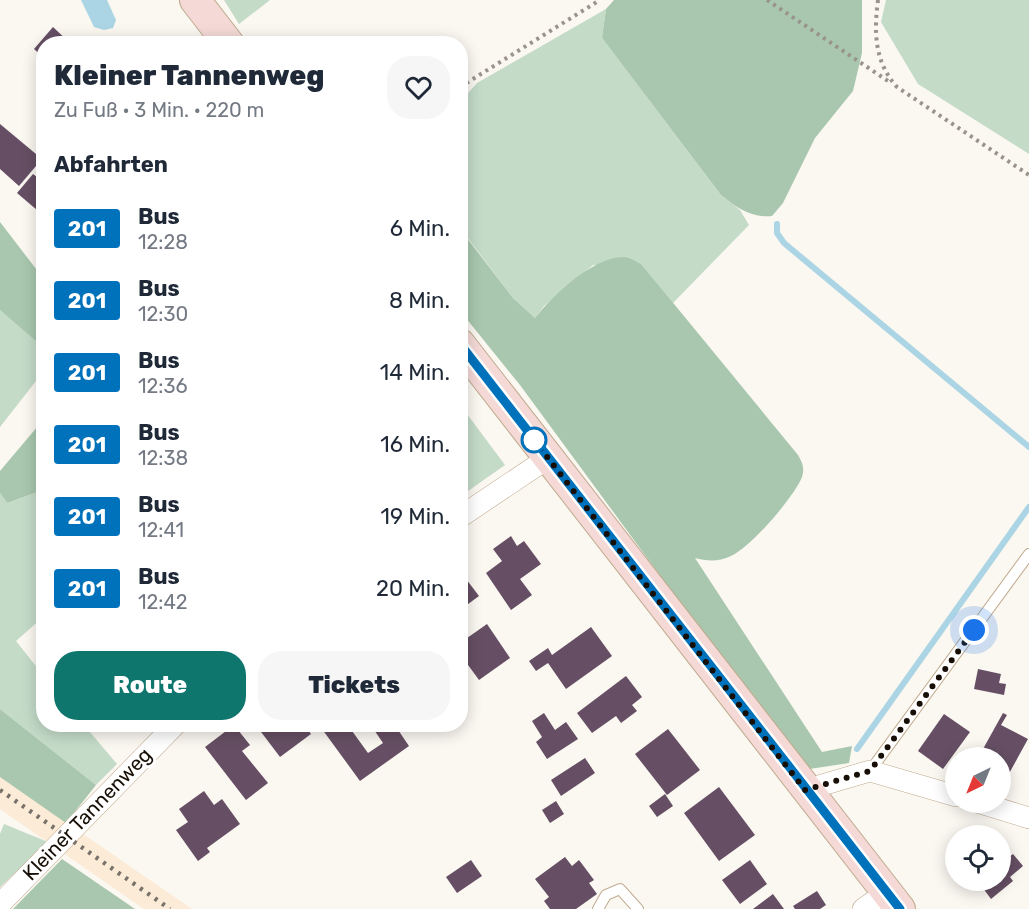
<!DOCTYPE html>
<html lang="de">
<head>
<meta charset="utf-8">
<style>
	body { margin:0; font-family:Rubik,sans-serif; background:#f6f6f7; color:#1f2937; height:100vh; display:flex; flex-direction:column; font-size:22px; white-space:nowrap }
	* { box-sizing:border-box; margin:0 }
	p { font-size:20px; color:#747a83 }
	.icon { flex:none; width:33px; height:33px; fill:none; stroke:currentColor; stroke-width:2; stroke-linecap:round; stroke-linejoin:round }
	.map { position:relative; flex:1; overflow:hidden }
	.details { position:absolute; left:36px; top:36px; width:432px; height:696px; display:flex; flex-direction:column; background:#fff; border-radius:24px; box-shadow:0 3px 15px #0003 }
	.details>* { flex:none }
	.badge { padding:0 12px; border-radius:4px; font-size:21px; line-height:39px }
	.needle { width:39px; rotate:223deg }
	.buttons { position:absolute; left:945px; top:747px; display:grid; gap:12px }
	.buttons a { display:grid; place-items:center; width:66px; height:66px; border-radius:50%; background:#fff; box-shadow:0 3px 15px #0003; font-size:30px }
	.you { position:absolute; width:30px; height:30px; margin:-15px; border:4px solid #fff; border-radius:50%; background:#1a73e8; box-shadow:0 0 0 9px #1a73e833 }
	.map>.badge { position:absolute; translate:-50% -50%; box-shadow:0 0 0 3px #fff }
	h2 { padding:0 18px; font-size:22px; line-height:54px }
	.round { display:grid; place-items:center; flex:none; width:63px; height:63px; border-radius:24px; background:#f6f6f7 }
	.overview { display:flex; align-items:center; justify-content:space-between; height:102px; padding:0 18px }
	h1 { font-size:28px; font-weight:800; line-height:45px }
	.cta { display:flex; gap:12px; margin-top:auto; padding:12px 18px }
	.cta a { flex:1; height:69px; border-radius:24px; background:#0f766e; color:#fff; font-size:24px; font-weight:800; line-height:69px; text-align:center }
	.cta a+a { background:#f6f6f7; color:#1f2937 }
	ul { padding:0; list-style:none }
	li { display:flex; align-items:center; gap:18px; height:72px; padding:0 18px }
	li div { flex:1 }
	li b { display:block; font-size:22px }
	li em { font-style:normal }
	li .badge { min-width:66px; font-weight:700; text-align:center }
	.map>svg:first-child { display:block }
	.built { fill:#fcebd6 }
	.green { fill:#c4dbc8 }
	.forest { fill:#a8c7ae }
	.water { fill:#abd5e4 }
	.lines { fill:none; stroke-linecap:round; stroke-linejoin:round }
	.stream { stroke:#abd5e4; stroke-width:6 }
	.building { fill:#664f64 }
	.lane-casing { stroke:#c0ab8f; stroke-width:12 }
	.street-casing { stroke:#c0ab8f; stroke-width:22 }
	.secondary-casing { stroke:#c0ab8f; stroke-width:32 }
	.path { stroke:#99938c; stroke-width:4; stroke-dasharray:3 4.5; stroke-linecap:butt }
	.lane { stroke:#fff; stroke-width:10 }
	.street { stroke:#fff; stroke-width:21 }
	.secondary { stroke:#f4d9d6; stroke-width:30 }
	.rail { stroke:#78726a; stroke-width:4.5; stroke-dasharray:3 6; stroke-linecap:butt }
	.line-casing { stroke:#fff; stroke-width:14 }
	.line { stroke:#0072bc; stroke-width:9 }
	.walk { stroke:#170f06; stroke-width:6; stroke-dasharray:0 10.8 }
	.stop-dot { fill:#fff; stroke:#0072bc; stroke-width:3 }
	.labels { text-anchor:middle; stroke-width:6; stroke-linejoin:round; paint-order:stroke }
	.street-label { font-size:20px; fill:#170f06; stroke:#fff }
</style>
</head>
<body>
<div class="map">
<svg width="1029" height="909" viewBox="0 0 1029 909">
	<rect width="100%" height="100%" fill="#fbf7f1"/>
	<!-- built -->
	<polygon class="built" points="0,777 192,909 144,909 0,809"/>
	<!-- green -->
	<g class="green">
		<polygon points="224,0 270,0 239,24"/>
		<polygon points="886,0 1029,0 1029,154 918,84 881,22"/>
		<polygon points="606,9 602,38 721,195 740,210 749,225 673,303 642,265 593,265 544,306 535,318 513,298 461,229 461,101 477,83"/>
		<polygon points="0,310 44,347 43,372 0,427"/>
		<polygon points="461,406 505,465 461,496 460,496"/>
		<polygon points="43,490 43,617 16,641 43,675 44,724 84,725 117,764 96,785 0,709 0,493 7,503"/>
		<polygon points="4,824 48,842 0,887 0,834"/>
	</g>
	<!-- forest -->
	<g class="forest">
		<path d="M 614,0 L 862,0 L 862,53 L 853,91 L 815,138 L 783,203 L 772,216 C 751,218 737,208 721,195 L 602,38 L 606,9 Z"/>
		<polygon points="0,222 43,278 43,347 0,310"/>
		<path d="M 460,229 L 513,298 L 535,318 C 553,295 595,255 625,257 C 631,258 637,262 642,265 L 798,455 C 802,462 805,468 802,477 C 794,497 751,547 731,556 C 718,562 707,561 695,558 L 822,752 L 852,746 L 849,763 L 803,770 L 520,385 L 461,312 Z"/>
		<polygon points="43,420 43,490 7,503 0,493 0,471"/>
		<polygon points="0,709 96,785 66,823 0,777"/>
		<polygon points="62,859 135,909 13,909"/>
	</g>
	<!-- water -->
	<polygon class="water" points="81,0 107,0 116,20 113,28 104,30 94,27"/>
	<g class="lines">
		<!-- stream -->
		<g class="stream">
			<polyline points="777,224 777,233 784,243 1029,447"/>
			<polyline points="857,749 1029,507"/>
		</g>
	</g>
	<!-- building -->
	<g class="building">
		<polygon points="53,27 71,44 44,44 44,58 34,49"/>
		<polygon points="0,124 42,159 19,186 0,169"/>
		<polygon points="33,174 44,182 44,216 17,193"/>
		<polygon points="511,536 517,546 524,541 541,564 520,579 532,595 511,610 486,573 502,561 493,549"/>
		<polygon points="460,571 479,596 460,610"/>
		<polygon points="487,624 510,658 479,680 460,654 460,643"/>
		<polygon points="591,627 612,656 566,689 548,663 536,671 529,661 548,648 552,655"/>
		<polygon points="978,669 1001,674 999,683 1006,684 1004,695 974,689"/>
		<polygon points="626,676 642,697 632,705 637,711 621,723 616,716 592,733 577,713"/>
		<polygon points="544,713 555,730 566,722 578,739 547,759 536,742 542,737 532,721"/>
		<polygon points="1003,713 1007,715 1001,725 1028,739 1006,779 1000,776 1000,758 978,758"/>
		<polygon points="944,714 970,732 943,769 918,751"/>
		<polygon points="255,724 304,724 311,734 280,757"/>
		<polygon points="328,724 347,724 368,753 383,743 370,724 394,724 409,746 360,781 322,729"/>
		<polygon points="234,725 250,745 242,751 268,783 246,800 205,747"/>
		<polygon points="668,729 700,770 667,795 635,754"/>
		<polygon points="585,758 595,773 561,796 551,780"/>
		<polygon points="719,787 755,835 719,861 684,813"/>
		<polygon points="204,791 214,805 222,799 240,824 207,848 210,852 198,861 176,830 188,822 179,809"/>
		<polygon points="665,794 673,806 657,817 649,806"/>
		<polygon points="556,801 564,814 550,823 542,810"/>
		<polygon points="1013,854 1023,866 1010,877 1013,881 991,899 977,880 1000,880 1000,864"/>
		<polygon points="565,857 572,866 579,860 594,880 589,883 597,894 576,909 550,909 544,901 549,897 535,879"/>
		<polygon points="471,860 482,876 457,893 446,877"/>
		<polygon points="750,860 767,884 740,904 722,880"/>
		<polygon points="817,891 826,905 820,909 795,909 793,906"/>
		<polygon points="773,894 784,909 753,909"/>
	</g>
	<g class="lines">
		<!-- lane casing -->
		<g class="lane-casing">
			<g id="lane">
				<polyline points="870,771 1029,554"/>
				<polyline points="598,909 606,895 620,889 638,909"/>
			</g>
		</g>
		<!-- street casing -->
		<g class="street-casing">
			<g id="street">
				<polyline points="460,517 548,458"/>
				<polyline points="805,790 870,771 956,796"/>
				<polyline points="977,802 1029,818"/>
				<polyline points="0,904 176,724"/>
				<polyline points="863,909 887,892"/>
			</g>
		</g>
		<!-- secondary casing -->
		<g class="secondary-casing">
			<g id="secondary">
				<polyline points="195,0 229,44"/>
				<polyline points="460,344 900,909"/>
			</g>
		</g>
		<!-- path -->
		<g class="path">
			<polyline points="767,0 891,83"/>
			<path d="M 878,0 C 874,31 874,62 897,87 L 1029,175"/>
			<polyline points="460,87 600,0"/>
		</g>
		<!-- lane -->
		<use href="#lane" class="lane"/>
		<!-- street -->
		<use href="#street" class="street"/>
		<!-- secondary -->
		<use href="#secondary" class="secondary"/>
		<!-- rail -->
		<polyline class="rail" points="0,790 170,909"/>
	</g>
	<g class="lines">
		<!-- line casing -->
		<g class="line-casing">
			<polyline id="line" points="460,344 900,909"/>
		</g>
		<!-- line -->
		<use href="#line" class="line"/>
		<!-- walk -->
		<polyline class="walk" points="534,440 805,790 870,771 974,630"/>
	</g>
	<!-- markers -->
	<circle class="stop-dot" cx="534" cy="440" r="12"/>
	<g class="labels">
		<!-- street labels -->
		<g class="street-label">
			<text transform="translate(87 814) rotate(-46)" y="7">Kleiner Tannenweg</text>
		</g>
	</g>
</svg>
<div class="buttons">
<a><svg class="needle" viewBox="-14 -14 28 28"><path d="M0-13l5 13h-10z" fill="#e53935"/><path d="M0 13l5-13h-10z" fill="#747a83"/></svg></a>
<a><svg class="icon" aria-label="locate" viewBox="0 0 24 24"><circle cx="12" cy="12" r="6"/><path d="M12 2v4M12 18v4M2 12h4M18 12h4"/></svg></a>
</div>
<div class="you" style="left:974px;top:630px"></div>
<section class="details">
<div class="overview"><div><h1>Kleiner Tannenweg</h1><p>Zu Fuß · 3 Min. · 220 m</p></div><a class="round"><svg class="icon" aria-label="heart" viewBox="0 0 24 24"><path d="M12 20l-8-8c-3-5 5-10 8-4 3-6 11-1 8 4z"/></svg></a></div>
<h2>Abfahrten</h2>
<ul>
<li><span class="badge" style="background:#0072bc;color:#fff">201</span><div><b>Bus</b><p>12:28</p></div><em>6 Min.</em></li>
<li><span class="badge" style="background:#0072bc;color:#fff">201</span><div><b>Bus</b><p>12:30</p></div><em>8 Min.</em></li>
<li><span class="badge" style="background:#0072bc;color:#fff">201</span><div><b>Bus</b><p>12:36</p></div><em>14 Min.</em></li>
<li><span class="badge" style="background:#0072bc;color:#fff">201</span><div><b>Bus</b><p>12:38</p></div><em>16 Min.</em></li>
<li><span class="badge" style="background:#0072bc;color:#fff">201</span><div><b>Bus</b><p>12:41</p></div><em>19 Min.</em></li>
<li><span class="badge" style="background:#0072bc;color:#fff">201</span><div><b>Bus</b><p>12:42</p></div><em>20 Min.</em></li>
</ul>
<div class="cta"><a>Route</a><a>Tickets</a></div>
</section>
</div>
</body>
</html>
